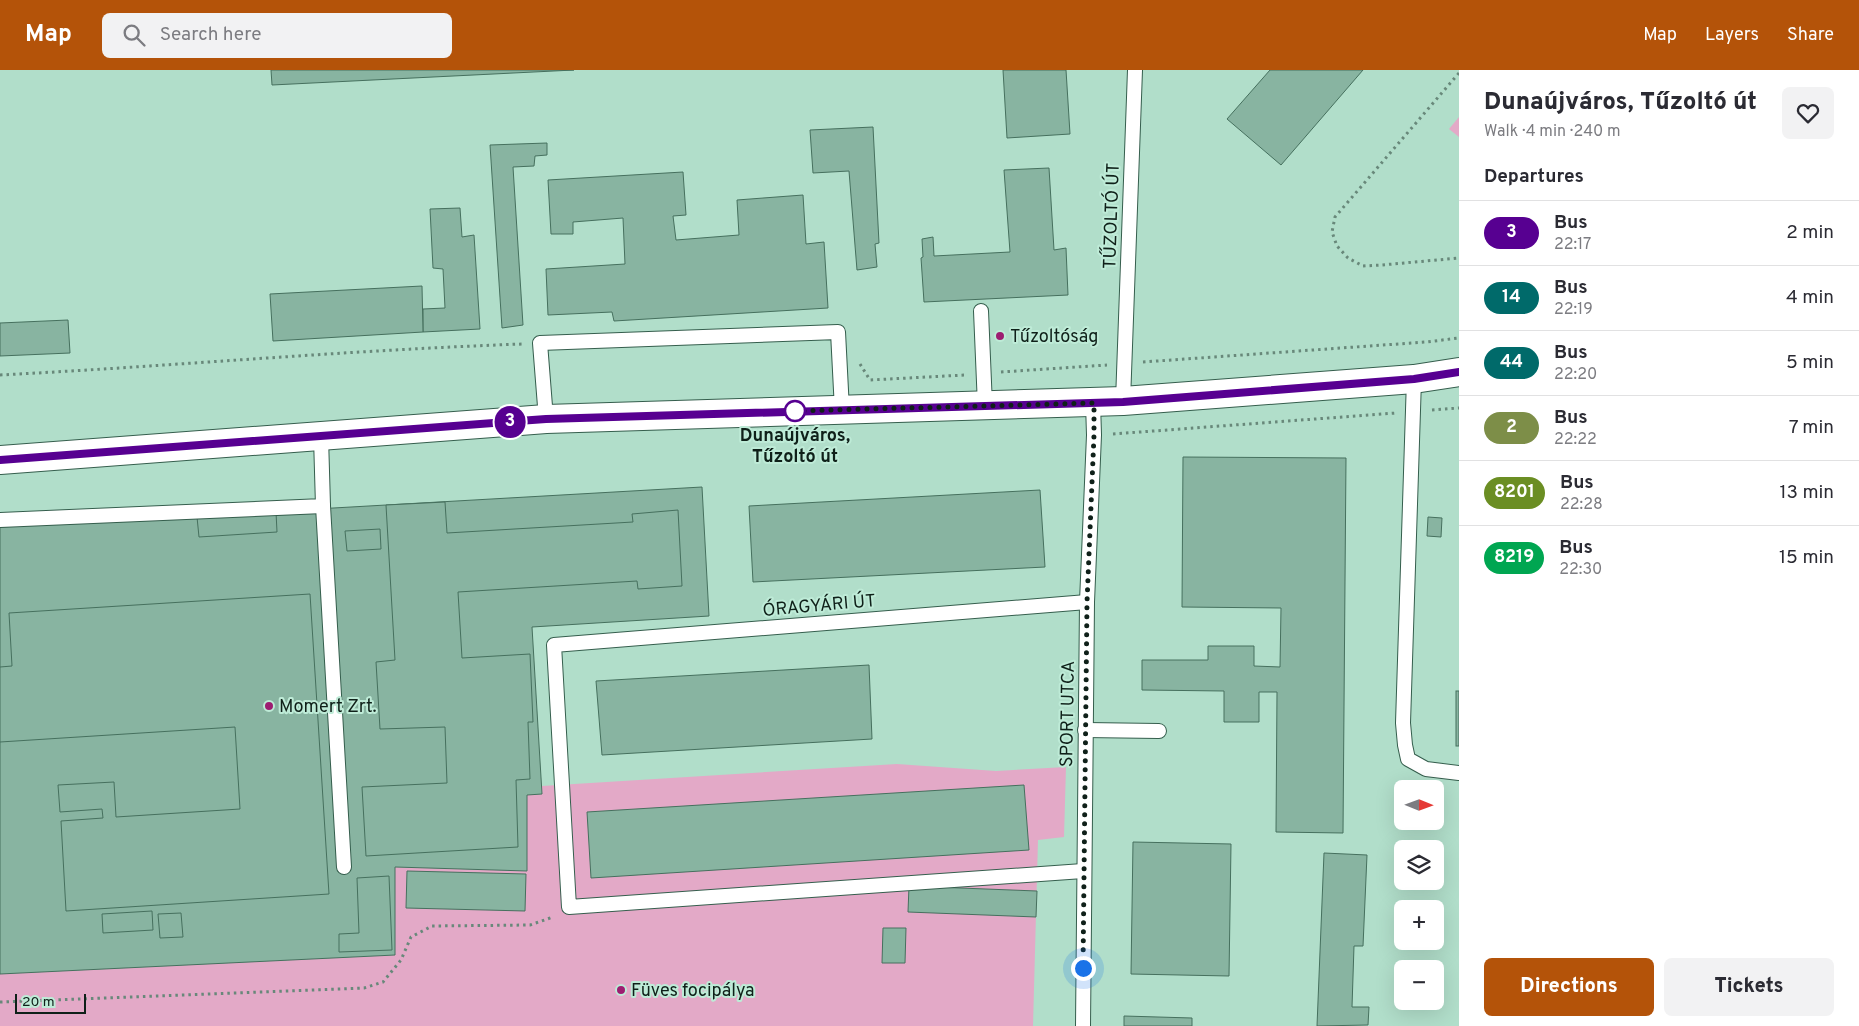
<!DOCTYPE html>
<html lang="en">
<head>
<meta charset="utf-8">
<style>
	body { margin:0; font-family:Overpass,sans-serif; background:#f2f2f3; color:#2b2b33; height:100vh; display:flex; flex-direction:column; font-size:19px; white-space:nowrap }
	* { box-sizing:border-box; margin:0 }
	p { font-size:16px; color:#7c7c81 }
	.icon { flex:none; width:28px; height:28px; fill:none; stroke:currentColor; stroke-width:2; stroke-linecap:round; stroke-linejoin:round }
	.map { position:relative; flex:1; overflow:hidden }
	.side { display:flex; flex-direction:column; background:#fff; width:400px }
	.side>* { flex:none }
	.badge { padding:0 10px; border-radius:16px; font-size:18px; line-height:32px }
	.needle { width:32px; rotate:91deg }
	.buttons { position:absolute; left:1394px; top:710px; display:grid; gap:10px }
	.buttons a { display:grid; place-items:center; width:50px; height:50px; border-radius:8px; background:#fff; box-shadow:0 5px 20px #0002; font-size:25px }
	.scale { position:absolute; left:15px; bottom:12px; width:71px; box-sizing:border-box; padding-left:5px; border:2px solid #0f2019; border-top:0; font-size:14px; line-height:18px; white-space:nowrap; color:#0f2019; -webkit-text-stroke:4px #beebd7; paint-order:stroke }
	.you { position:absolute; width:25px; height:25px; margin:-12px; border:4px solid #fff; border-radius:50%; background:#1a73e8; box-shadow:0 0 0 8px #1a73e833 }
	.map>.badge { position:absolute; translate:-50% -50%; box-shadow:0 0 0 2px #fff }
	h2 { padding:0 25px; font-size:19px; line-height:45px }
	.round { display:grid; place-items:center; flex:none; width:52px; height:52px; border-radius:8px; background:#f2f2f3 }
	.overview { display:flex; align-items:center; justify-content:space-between; height:85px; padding:0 25px }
	h1 { font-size:24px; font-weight:800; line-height:38px }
	.action { display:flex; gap:10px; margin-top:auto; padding:10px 25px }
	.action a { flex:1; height:58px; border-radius:8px; background:#b45309; color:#fff; font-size:20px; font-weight:800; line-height:58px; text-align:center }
	.action a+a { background:#f2f2f3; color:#2b2b33 }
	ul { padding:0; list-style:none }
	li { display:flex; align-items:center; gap:15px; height:65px; padding:0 25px; border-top:1px solid #e1e1e2 }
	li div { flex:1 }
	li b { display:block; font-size:19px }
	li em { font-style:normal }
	li .badge { min-width:55px; font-weight:700; text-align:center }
	header { display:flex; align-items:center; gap:30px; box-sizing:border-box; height:70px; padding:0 25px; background:#b45309; color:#fff }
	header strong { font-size:24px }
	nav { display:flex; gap:28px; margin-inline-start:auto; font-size:18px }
	.search { width:350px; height:45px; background:#f2f2f3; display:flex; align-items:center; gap:12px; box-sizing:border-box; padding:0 18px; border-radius:8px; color:#7c7c81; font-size:19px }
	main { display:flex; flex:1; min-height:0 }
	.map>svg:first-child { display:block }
	.green { fill:#e3a9c7 }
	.building { fill:#88b4a1; stroke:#46705e }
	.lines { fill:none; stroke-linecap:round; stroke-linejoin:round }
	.service-casing { stroke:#355e4d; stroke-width:16 }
	.tertiary-casing { stroke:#355e4d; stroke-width:30 }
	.path { stroke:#68887a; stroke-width:3; stroke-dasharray:2.5 4; stroke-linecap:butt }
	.service { stroke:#fff; stroke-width:14 }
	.tertiary { stroke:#fff; stroke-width:28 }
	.line-casing { stroke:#fff; stroke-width:11 }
	.line { stroke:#570091; stroke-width:8 }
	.walk { stroke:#0f2019; stroke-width:5; stroke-dasharray:0 9 }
	.poi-dot { fill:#9d1d71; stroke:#beebd7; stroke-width:2 }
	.stop-dot { fill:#fff; stroke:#570091; stroke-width:2.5 }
	.labels { text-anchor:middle; stroke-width:4; stroke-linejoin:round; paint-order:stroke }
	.street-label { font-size:18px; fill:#0f2019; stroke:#beebd7 }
	.poi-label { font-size:18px; fill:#0f2019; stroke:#beebd7; text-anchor:start }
	.stop-label { font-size:18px; font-weight:bold; fill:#0f2019; stroke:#beebd7 }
</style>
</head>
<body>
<header>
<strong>Map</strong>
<div class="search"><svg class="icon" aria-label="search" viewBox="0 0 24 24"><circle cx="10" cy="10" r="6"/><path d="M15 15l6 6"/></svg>Search here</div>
<nav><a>Map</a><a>Layers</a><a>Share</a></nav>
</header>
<main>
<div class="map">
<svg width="1459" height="956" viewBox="0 0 1459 956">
	<rect width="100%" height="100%" fill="#b1deca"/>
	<!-- green -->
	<g class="green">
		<polygon points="1459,47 1459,67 1449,59"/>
		<polygon points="897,694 996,701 1066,697 1064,767 1038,770 1033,956 0,956 0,904 395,885 395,797 527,801 527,725 542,724 542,716"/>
	</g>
	<!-- building -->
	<g class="building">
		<polygon points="271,0 574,0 272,15"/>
		<polygon points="1003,0 1066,0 1070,64 1007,68"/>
		<polygon points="1270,0 1363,0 1281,95 1227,49"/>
		<polygon points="873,57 879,173 875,174 877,197 857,200 849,101 813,103 810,60"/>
		<polygon points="547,73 547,85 535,86 534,96 513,97 523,255 502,258 490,75"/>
		<polygon points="1049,98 1054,180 1066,178 1068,225 924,232 921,188 923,187 922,169 933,167 934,186 1010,182 1004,100"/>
		<polygon points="683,102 686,145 673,146 676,170 739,165 737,130 803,125 806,174 824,172 828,238 614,251 612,242 548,245 546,199 625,194 623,148 573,152 573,164 551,164 548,110"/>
		<polygon points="460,138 462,167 474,165 480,259 423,262 423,239 445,238 443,199 433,198 430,139"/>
		<polygon points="422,216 423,262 273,271 270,224"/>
		<polygon points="68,250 70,283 0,286 0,253"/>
		<polygon points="1183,387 1346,388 1343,763 1276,762 1277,622 1259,622 1259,652 1224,652 1224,621 1142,620 1142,590 1208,590 1208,576 1254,576 1254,596 1280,597 1281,538 1182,537"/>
		<polygon points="702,417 709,546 532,557 542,724 527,725 527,801 395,797 395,885 0,904 0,457"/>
		<polygon points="1040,420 1045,497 753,512 749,436"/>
		<polygon points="445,432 447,463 633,452 632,444 678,440 682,516 638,519 637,511 458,522 462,588 530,584 533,652 528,652 530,709 516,710 518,777 366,786 362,717 447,713 445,657 380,659 376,592 395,590 386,435"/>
		<polygon points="276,442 277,462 199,467 197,447"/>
		<polygon points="1428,447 1442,448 1441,467 1427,466"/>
		<polygon points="380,459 381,479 347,481 345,461"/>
		<polygon points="310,524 329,824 66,841 61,751 103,748 102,739 60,742 58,715 114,712 116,747 240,739 235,657 0,672 0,597 12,596 9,543"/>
		<polygon points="869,595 872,669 602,685 596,611"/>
		<rect x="1456" y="621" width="3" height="55"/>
		<polygon points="1024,715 1029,780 591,808 587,742"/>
		<polygon points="1133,772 1231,774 1229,906 1131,904"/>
		<polygon points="1324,783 1367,785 1363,876 1354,876 1352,937 1369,937 1368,955 1317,956"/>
		<polygon points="407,801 526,804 525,841 406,838"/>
		<polygon points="389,806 392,880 339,882 339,864 359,863 357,808"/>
		<polygon points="909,816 1037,821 1036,847 908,842"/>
		<polygon points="152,841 153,860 103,863 102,844"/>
		<polygon points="181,843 183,867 160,868 158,844"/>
		<polygon points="883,858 906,858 905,893 882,893"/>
		<polygon points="1124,946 1192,948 1192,956 1124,956"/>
	</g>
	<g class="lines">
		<!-- service casing -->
		<g class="service-casing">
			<g id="service">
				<polyline points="981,241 985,336"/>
				<polyline points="1414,309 1403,653 1405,675 1408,689 1426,699 1459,703"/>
				<polyline points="1123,331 1135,0"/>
				<polyline points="546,349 540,273 838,262 842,340"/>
				<polyline points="323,436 344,797"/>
				<polyline points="0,450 323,436 321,367"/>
				<polyline points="1085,660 1159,661"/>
				<polyline points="1083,801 569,837 554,575 1087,532"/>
				<polyline points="1083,956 1087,532 1094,365 1093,333"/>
			</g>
		</g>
		<!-- tertiary casing -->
		<g class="tertiary-casing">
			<polyline id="tertiary" points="0,390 546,349 1123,331 1414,309 1459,302"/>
		</g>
		<!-- path -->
		<g class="path">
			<polyline points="1459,3 1335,147 1332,162 1337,176 1348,188 1363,196 1382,195 1459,188"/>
			<polyline points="1143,292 1426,272 1459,268"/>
			<polyline points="860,294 870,310 965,305"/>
			<polyline points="1001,302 1107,295"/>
			<path d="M 0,305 C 175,296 349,280 523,274"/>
			<polyline points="1432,340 1459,338"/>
			<polyline points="1113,364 1396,343"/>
			<polyline points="0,932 364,918 383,912 401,890 411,867 432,856 530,855 553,847"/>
		</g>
		<!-- service -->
		<use href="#service" class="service"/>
		<!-- tertiary -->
		<use href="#tertiary" class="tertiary"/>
	</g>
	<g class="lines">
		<!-- line casing -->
		<g class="line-casing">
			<polyline id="line" points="0,390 546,349 1123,332 1414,309 1459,302"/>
		</g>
		<!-- line -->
		<use href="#line" class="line"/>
		<!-- walk -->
		<polyline class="walk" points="795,341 1094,333 1094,365 1087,532 1083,898"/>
	</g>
	<!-- markers -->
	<g class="poi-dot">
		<circle cx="1000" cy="266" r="5"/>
		<circle cx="269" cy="636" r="5"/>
		<circle cx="621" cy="920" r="5"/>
	</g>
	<circle class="stop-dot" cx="795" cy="341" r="10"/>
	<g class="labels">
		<!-- street labels -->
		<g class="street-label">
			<text transform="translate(1111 146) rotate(-88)" y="6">TŰZOLTÓ ÚT</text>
			<text transform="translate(819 535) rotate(-5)" y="6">ÓRAGYÁRI ÚT</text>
			<text transform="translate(1067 644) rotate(-89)" y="6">SPORT UTCA</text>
		</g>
		<!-- poi labels -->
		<g class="poi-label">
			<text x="1010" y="272">Tűzoltóság</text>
			<text x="279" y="642">Momert Zrt.</text>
			<text x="631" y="926">Füves focipálya</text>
		</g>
		<!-- stop labels -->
		<g class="stop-label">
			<text x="795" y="371">Dunaújváros,<tspan x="795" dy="21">Tűzoltó út</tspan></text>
		</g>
	</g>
</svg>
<div class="buttons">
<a><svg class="needle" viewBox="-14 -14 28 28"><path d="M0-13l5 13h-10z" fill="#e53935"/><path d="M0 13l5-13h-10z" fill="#7c7c81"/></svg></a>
<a><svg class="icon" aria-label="layers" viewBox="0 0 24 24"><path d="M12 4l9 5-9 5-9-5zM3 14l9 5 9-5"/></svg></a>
<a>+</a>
<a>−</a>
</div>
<div class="scale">20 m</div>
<div class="you" style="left:1083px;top:898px"></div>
<b class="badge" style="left:510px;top:352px;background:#570091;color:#fff">3</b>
</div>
<section class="side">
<div class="overview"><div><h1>Dunaújváros, Tűzoltó út</h1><p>Walk · 4 min · 240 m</p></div><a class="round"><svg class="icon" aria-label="heart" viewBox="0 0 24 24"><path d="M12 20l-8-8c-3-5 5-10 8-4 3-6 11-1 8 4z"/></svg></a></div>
<h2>Departures</h2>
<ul>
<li><span class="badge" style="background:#570091;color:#fff">3</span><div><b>Bus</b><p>22:17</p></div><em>2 min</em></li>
<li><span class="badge" style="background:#006a6a;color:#fff">14</span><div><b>Bus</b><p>22:19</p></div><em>4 min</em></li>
<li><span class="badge" style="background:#006a6a;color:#fff">44</span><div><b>Bus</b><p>22:20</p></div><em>5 min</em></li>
<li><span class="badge" style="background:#7d8e48;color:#fff">2</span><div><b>Bus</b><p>22:22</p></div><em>7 min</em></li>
<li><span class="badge" style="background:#6b8e23;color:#fff">8201</span><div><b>Bus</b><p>22:28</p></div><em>13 min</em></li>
<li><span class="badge" style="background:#00a651;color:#fff">8219</span><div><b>Bus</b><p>22:30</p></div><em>15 min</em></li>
</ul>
<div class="action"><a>Directions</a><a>Tickets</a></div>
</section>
</main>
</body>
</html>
